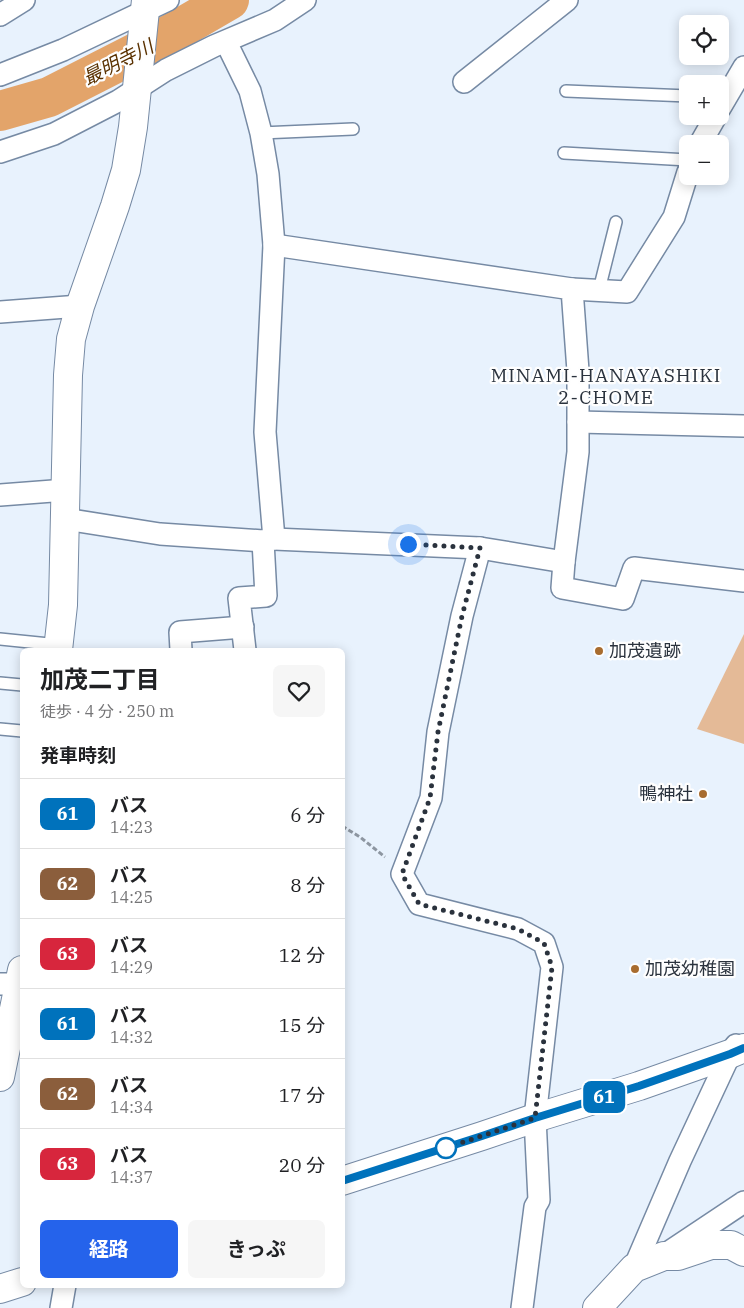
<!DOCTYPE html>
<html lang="ja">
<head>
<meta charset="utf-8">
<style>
	body { margin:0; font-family:"IBM Plex Serif","Noto Sans JP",serif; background:#f6f6f6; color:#202124; height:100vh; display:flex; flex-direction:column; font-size:19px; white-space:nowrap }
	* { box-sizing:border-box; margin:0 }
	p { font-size:16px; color:#757577 }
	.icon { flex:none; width:28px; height:28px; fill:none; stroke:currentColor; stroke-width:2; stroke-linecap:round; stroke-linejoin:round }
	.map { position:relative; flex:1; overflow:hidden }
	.sheet { position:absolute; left:20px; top:648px; width:325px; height:640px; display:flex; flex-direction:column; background:#fff; border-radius:8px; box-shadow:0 2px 12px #0003 }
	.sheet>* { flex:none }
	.badge { padding:0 10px; border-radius:8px; font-size:18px; line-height:32px }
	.controls { position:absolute; left:679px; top:15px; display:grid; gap:10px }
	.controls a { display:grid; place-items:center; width:50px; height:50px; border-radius:8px; background:#fff; box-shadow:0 2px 12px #0003; font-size:25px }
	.you { position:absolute; width:25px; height:25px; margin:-12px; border:4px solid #fff; border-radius:50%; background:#1a73e8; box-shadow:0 0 0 8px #1a73e833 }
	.map>.badge { position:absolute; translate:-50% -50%; box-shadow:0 0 0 2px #fff }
	h2 { padding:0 20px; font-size:19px; line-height:45px }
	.round { display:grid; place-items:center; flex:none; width:52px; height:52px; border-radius:8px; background:#f6f6f6 }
	.overview { display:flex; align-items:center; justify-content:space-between; height:85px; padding:0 20px }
	h1 { font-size:24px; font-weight:700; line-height:38px }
	.button { display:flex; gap:10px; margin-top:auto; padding:10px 20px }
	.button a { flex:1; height:58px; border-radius:8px; background:#2563eb; color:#fff; font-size:20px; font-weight:700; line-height:58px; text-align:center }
	.button a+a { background:#f6f6f6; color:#202124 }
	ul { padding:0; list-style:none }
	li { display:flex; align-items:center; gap:15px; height:70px; padding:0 20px; border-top:1px solid #e0e0e0 }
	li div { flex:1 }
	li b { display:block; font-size:19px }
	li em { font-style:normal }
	li .badge { min-width:55px; font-weight:700; text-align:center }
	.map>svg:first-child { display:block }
	.green { fill:#e4ba97 }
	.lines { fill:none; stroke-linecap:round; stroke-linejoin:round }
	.river { stroke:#e3a46a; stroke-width:40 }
	.service-casing { stroke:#768aa4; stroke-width:14 }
	.minor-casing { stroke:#768aa4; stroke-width:24 }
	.tertiary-casing { stroke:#768aa4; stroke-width:30 }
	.secondary-casing { stroke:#768aa4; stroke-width:30 }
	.path { stroke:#8d96a1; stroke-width:3; stroke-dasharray:5 2.5; stroke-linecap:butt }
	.service { stroke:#fff; stroke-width:11 }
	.minor { stroke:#fff; stroke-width:21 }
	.tertiary { stroke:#fff; stroke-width:28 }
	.secondary { stroke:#fff; stroke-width:28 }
	.line-casing { stroke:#fff; stroke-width:11 }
	.line { stroke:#0072bc; stroke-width:8 }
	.walk { stroke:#2a323d; stroke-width:5; stroke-dasharray:0 9 }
	.poi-dot { fill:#a86c2f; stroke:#fefefe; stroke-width:2 }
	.stop-dot { fill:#fff; stroke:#0072bc; stroke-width:2.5 }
	.labels { text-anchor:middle; stroke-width:4.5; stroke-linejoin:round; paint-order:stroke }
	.poi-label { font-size:18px; fill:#2a323d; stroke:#fefefe; text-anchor:start }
	.water-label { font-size:19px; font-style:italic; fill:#5a3100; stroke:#fefefe }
	.neighbourhood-label { font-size:19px; letter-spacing:1px; fill:#2a323d; stroke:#fefefe }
</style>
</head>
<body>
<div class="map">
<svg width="744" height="1308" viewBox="0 0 744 1308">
	<rect width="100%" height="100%" fill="#e8f2fd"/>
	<!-- green -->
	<polygon class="green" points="744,634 744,744 697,729"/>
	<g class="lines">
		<!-- river -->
		<polyline class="river" points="0,111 49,97 155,43 229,0"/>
		<!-- service casing -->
		<g class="service-casing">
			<g id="service">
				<polyline points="566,91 688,96"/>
				<polyline points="261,133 353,129"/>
				<polyline points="564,153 688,160"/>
				<polyline points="599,290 616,222"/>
				<polyline points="0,639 59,645"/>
				<polyline points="0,683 22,685"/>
				<polyline points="0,729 22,731"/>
			</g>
		</g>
		<!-- minor casing -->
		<g class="minor-casing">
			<g id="minor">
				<polyline points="0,15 24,0"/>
				<polyline points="226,42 250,91 261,133 268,174 274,245 265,432 274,539 263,541 266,596 239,598 245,650"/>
				<polyline points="0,75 63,50 168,0"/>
				<polyline points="464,82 567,0"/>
				<polyline points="720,108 744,67"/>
				<polyline points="700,144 716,116"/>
				<polyline points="0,152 54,134 118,101 166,70 214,46 275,20 305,0"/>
				<polyline points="274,245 572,289 578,371 578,452 564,562 562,588 623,599 634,568 744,581"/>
				<polyline points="572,289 627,292 674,217 688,172"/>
				<polyline points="0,312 80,306"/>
				<polyline points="578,422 744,426"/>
				<polyline points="0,495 66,490"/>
				<polyline points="65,519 160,534 263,541"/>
				<polyline points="274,539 480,548 564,562"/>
				<polyline points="480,548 462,616 438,732 431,798 402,874 419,904 518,929 544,943 552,967 535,1118 539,1200 535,1207 522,1308"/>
				<polyline points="181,650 180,632 243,627"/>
				<polyline points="0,984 20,984"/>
				<polyline points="669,1252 744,1202"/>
				<polyline points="634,1268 680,1161 730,1054 736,1045"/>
				<polyline points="61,1308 65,1285"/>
			</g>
		</g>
		<!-- tertiary casing -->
		<g class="tertiary-casing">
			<g id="tertiary">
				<polyline points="58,650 63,605 68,375 71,339 80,306 115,206 126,170 133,127 146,0"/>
				<polyline points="0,1077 22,970"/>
				<polyline points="342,1181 482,1136 535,1118 639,1086 730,1054 744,1048"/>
				<polyline points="0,1289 22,1282"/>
			</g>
		</g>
		<!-- secondary casing -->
		<g class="secondary-casing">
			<polyline id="secondary" points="597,1308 634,1268 664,1256 678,1256 711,1245 731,1245 744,1252"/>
		</g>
		<!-- path -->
		<polyline class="path" points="342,826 360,837 385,857"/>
		<!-- service -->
		<use href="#service" class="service"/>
		<!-- minor -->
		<use href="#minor" class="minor"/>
		<!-- tertiary -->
		<use href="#tertiary" class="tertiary"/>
		<!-- secondary -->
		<use href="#secondary" class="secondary"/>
	</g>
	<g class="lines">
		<!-- line casing -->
		<g class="line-casing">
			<polyline id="line" points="342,1181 482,1136 535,1118 639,1086 730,1054 744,1048"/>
		</g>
		<!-- line -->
		<use href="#line" class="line"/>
		<!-- walk -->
		<polyline class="walk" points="408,544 480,548 462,616 438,732 430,798 402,874 419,904 518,929 544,943 552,967 535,1118 446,1148"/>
	</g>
	<!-- markers -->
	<g class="poi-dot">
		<circle cx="599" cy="651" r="5"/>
		<circle cx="703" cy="794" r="5"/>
		<circle cx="635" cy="969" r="5"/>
	</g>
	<circle class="stop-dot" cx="446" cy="1148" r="10"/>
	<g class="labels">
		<!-- poi labels -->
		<g class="poi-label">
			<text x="609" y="657">加茂遺跡</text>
			<text x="693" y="800" text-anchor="end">鴨神社</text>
			<text x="645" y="975">加茂幼稚園</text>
		</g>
		<!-- water labels -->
		<g class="water-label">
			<text transform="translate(118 62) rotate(-27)" y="7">最明寺川</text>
		</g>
		<!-- neighbourhood labels -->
		<g class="neighbourhood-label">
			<text x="606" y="382">MINAMI-HANAYASHIKI<tspan x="606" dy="22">2-CHOME</tspan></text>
		</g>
	</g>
</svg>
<div class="controls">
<a><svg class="icon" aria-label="locate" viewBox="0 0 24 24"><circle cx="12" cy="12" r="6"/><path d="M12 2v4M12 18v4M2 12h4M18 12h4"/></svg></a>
<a>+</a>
<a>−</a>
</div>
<div class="you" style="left:408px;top:544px"></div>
<b class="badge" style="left:604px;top:1097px;background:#0072bc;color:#fff">61</b>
<section class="sheet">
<div class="overview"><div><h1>加茂二丁目</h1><p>徒歩 · 4 分 · 250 m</p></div><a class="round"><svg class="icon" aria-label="heart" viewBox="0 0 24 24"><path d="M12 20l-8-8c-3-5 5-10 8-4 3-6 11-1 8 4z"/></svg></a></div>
<h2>発車時刻</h2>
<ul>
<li><span class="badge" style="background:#0072bc;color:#fff">61</span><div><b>バス</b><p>14:23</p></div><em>6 分</em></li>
<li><span class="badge" style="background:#8b5e3c;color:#fff">62</span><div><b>バス</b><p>14:25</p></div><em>8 分</em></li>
<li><span class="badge" style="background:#d7263d;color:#fff">63</span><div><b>バス</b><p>14:29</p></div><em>12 分</em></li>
<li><span class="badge" style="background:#0072bc;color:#fff">61</span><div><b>バス</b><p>14:32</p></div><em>15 分</em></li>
<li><span class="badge" style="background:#8b5e3c;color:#fff">62</span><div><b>バス</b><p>14:34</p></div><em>17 分</em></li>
<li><span class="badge" style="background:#d7263d;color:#fff">63</span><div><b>バス</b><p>14:37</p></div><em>20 分</em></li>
</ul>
<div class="button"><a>経路</a><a>きっぷ</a></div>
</section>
</div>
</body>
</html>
